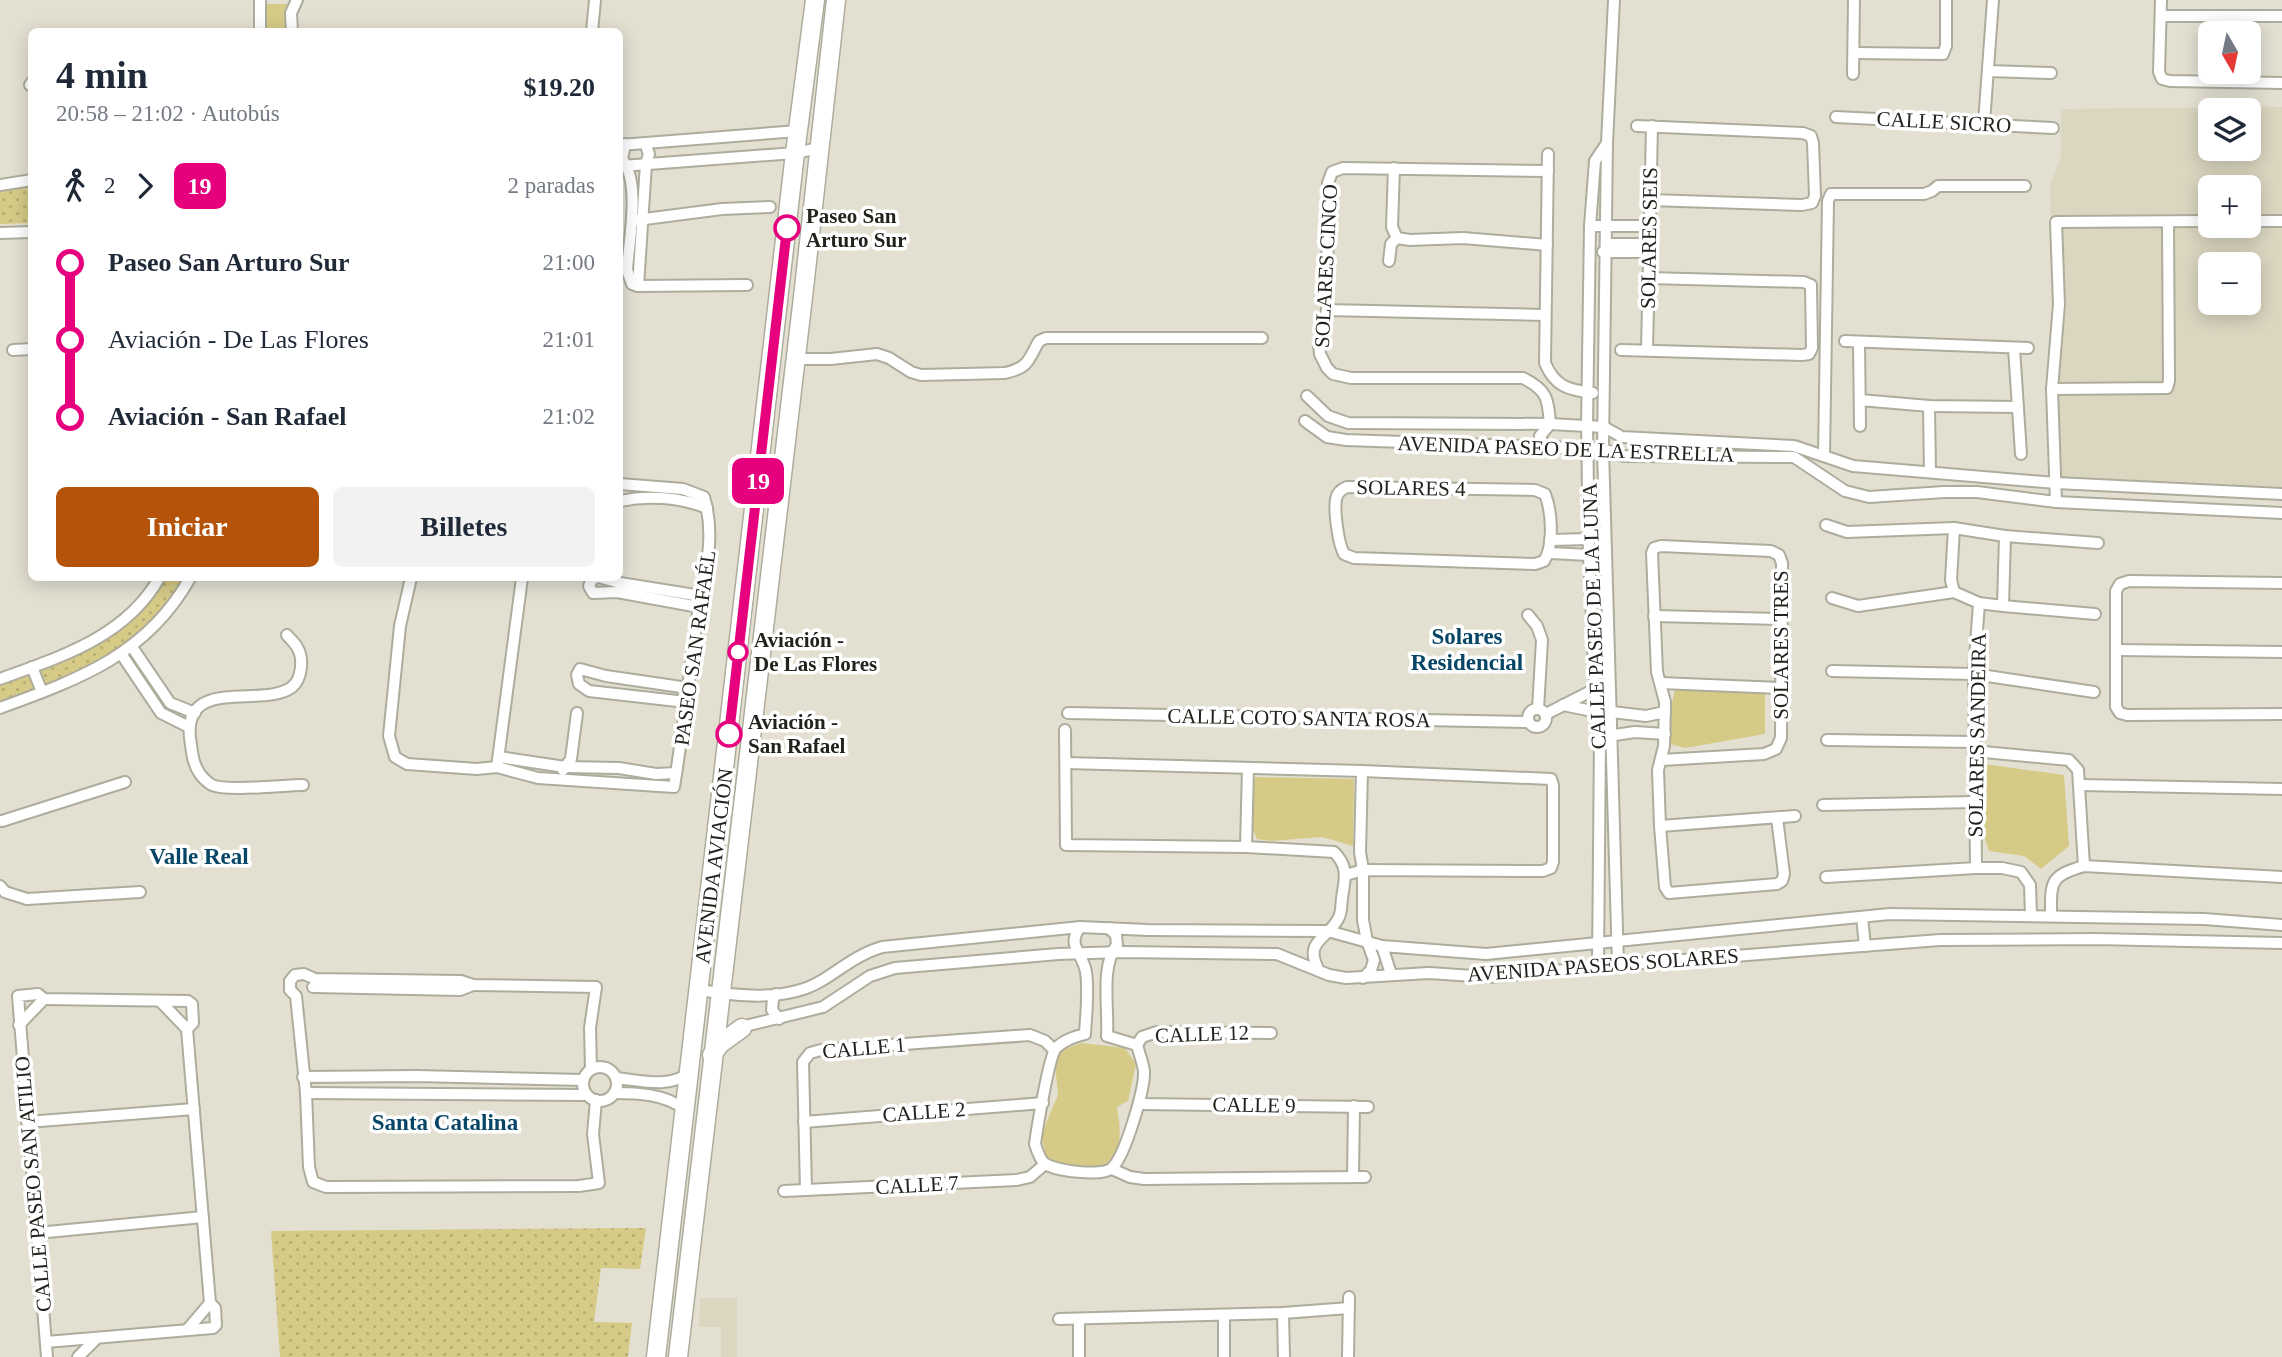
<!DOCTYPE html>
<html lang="es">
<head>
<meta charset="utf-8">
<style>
	body { margin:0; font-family:Georgia,serif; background:#f2f2f3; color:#1f2937; height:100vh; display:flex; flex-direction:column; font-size:26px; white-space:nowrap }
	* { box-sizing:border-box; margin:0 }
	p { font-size:23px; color:#747a83 }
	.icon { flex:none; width:38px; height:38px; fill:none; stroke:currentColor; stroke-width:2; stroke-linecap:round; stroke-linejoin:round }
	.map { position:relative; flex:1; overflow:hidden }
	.side { position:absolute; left:28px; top:28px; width:595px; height:553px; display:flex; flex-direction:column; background:#fff; border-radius:10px; box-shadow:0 4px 18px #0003 }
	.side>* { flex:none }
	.badge { padding:0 14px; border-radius:10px; font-size:24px; line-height:46px }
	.needle { width:46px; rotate:171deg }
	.fabs { position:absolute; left:2198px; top:21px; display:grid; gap:14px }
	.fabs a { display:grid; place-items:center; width:63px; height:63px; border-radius:10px; background:#fff; box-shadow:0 4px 18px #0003; font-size:35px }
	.map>.badge { position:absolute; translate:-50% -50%; box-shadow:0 0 0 4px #fff }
	.legs { display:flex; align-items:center; gap:10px; height:77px; padding:0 28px; font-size:23px }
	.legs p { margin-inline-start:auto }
	.head { display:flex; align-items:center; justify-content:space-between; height:119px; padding:0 28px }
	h1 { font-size:38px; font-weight:800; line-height:52px }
	.button { display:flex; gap:14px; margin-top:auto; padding:14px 28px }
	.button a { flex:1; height:80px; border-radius:10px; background:#b45309; color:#fff; font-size:28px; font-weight:800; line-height:80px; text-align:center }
	.button a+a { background:#f2f2f3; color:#1f2937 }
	ul { padding:0 28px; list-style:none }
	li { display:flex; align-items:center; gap:24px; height:77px; font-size:26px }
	li i { display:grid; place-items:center; width:10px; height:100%; margin:0 9px; background:currentColor }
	li i::after { content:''; width:18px; height:18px; margin:-9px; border:5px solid; border-radius:50%; background:#fff }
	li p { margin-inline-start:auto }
	li:first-child i { background:linear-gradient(#0000 50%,currentColor 0) }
	li:last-child i { background:linear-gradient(currentColor 50%,#0000 0) }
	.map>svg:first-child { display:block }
	.built { fill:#dad6c0; fill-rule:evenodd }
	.grass { fill:url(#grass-dots) }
	.park { fill:#d5ca86 }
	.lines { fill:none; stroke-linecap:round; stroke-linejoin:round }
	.minor-casing { stroke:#aeac9d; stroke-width:14 }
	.primary-casing { stroke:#aeac9d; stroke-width:21 }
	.minor { stroke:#fff; stroke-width:10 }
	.primary { stroke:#fff; stroke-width:18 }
	.line-1-casing { stroke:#fff; stroke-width:16 }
	.line-1 { stroke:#e6007e; stroke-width:10 }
	.stop-1-dot { fill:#fff; stroke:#e6007e; stroke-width:3.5 }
	.labels { text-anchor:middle; stroke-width:7; stroke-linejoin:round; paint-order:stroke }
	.street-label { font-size:21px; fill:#23221d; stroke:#fff }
	.stop-label { font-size:21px; font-weight:bold; fill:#23221d; stroke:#fff; text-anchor:start }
	.neighbourhood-label { font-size:23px; font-weight:bold; fill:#074566; stroke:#fff }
</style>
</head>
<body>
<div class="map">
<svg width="2282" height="1357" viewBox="0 0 2282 1357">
	<defs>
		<pattern id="grass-dots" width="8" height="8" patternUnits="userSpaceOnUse" patternTransform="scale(1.75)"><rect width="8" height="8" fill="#d5ca86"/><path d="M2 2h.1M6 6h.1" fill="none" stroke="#b7ad73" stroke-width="1.8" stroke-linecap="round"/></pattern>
	</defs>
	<rect width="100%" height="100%" fill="#e3e0d2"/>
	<!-- built -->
	<g class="built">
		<path d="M 2282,107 L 2282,490 L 2056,481 L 2050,186 L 2061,156 L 2061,109 ZM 2210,110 L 2249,110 L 2249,149 L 2210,149 ZM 2210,187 L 2249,187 L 2249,226 L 2210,226 ZM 2210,264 L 2249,264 L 2249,303 L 2210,303 Z"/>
		<polygon points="700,1298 737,1298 737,1357 721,1357 721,1327 699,1327"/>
	</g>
	<!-- grass -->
	<g class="grass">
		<polygon points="31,183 31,223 0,224 0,187"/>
		<polygon points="161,578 186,578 183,588 124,650 67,679 0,705 0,682 90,647"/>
		<polygon points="646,1228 640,1269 601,1268 594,1322 632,1323 628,1357 280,1357 271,1231"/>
	</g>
	<!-- park -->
	<g class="park">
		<polygon points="265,4 293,4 289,31 265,32"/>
		<polygon points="1675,689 1765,689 1765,734 1685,748 1670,744 1668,723"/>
		<polygon points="1984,764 2064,775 2069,846 2041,869 2024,856 1989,851 1984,836"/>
		<polygon points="1253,777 1354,779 1353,846 1322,837 1270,841 1257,839 1249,821"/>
		<path d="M 1081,1043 L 1125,1048 L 1136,1064 L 1128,1101 L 1117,1107 C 1122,1140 1122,1146 1101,1171 L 1047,1160 L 1041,1135 L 1058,1095 L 1054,1053 Z"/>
	</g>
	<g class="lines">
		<!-- minor casing -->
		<g class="minor-casing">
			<g id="minor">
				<polyline points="260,0 260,32"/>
				<polyline points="1614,0 1607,143 1603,449 1618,965"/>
				<polyline points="2161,0 2159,72 2162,79 2170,81 2282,83"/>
				<polyline points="2161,16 2282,16"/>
				<polyline points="292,32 291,13 297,0"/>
				<polyline points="592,32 595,0"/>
				<polyline points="1854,53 1943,54 1946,46 1946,0"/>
				<polyline points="1988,71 2051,73"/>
				<polyline points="1853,74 1854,0"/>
				<polyline points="30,85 32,82"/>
				<polyline points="1836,117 2053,128"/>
				<polyline points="1984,123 1993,0"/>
				<polyline points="1637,126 1803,133 1811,136 1813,143 1815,196 1812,203 1802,205 1650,200"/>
				<path d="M 625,144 L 622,159 C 641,183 629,240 627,270 L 632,284 L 638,286 L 747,285"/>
				<polyline points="620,145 798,131"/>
				<path d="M 1548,154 L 1545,363 C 1555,387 1569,390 1593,393"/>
				<polyline points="622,166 795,153 819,148"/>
				<polyline points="1394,168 1392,227 1397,238 1410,240 1463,238 1547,245"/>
				<polyline points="0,185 32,180"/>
				<polyline points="637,220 722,209 770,207"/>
				<polyline points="2249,221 2282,221"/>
				<polyline points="1590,226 1650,226"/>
				<polyline points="0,233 32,232"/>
				<polyline points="1606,244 1649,244"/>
				<polyline points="1603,252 1649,252"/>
				<polyline points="1389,261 1391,244 1397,238"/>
				<polyline points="638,286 646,164 649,154 645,143"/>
				<polyline points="1327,310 1545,315"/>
				<polyline points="1845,341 2028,348"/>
				<polyline points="1859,342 1860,426"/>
				<polyline points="2014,348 2021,454"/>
				<polyline points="13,350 32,349"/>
				<polyline points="1621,350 1802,355 1809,354 1812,348 1811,285 1804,282 1649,278"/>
				<polyline points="1647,350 1652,126"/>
				<path d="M 796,359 L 831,359 L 877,354 L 889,358 L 911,372 L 921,375 L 1005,373 C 1030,367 1028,360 1039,341 L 1046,338 L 1262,338"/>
				<polyline points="2052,389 2167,388 2169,381 2168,222"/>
				<polyline points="1307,396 1328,416 1348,423 1550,424 1604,427 1622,437 1794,446 1853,466 2056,483 2282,494"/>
				<polyline points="1860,400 1929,406 2018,407"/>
				<polyline points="1929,406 1930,472"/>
				<polyline points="1305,421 1327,437 1346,440 1603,449 1623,456 1794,457 1845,491 1869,497 1944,492 1977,492 2056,502 2282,513"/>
				<path d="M 1544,447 L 1540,436 L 1550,424 C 1548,398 1547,390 1523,378 L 1351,378 L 1333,374 L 1327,368 L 1320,354 L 1319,344 L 1327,310 L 1328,183 L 1332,172 L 1343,168 L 1548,171"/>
				<polyline points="1824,456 1828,201 1831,194 1924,194 1932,191 1938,186 2025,186"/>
				<path d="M 1347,487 L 1535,490 L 1545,494 C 1552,512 1554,546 1544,561 L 1535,564 L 1354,558 L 1344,554 C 1338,543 1334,511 1336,499 C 1337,493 1342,489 1347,487 Z"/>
				<path d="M 620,501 C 648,495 680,497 707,508"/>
				<polyline points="2056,502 2052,389 2059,304 2056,222 2210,221"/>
				<polyline points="1826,525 1847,532 1954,528 2005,536 2098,543"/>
				<polyline points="1954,528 1951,580 1954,592 1979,603 2003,606 2005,536"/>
				<polyline points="1550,540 1589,539"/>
				<polyline points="1550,553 1589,555"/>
				<path d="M 411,578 L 400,626 L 389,736 L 395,757 L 407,764 L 477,769 L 497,767 L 538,778 L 674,787 C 683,731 689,676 697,620 C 703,578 717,540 704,497 L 683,489 L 620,484"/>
				<polyline points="596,578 592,579 589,586 593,593 617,592 699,607"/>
				<polyline points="602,578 620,583 701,596"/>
				<polyline points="2282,583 2129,581 2120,584 2116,591 2116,707 2120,713 2127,715 2282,714"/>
				<polyline points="1832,598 1858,606 1954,592"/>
				<polyline points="2003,606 2095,614"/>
				<polyline points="1528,615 1537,626 1542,640 1538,709"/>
				<polyline points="1654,616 1781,619"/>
				<path d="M 287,635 C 290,639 295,643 297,647 C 304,658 302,679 292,687 C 264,709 183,675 190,738 C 192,750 192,763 200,774 C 202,777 208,783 212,785 C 227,792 283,785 303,785"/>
				<polyline points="132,647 170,703 195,713"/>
				<polyline points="2116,650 2282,652"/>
				<polyline points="122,655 161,713 189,727"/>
				<polyline points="32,667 42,692"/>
				<polyline points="1832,671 1974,674 2094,692"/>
				<path d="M 0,679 C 60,657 126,637 159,578"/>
				<polyline points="1661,683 1781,688"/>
				<polyline points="686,702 589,691 579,684 577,675 580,669 606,676 688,688"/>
				<polyline points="1563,705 1597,712"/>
				<path d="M 0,708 C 79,679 147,655 190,578"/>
				<circle cx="1537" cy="718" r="9"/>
				<polyline points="1612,712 1646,716 1665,712"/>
				<polyline points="1068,713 1529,722"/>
				<polyline points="1546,714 1599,687"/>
				<path d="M 1065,730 L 1066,845 L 1246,847 L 1334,852 C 1349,867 1345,878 1342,898 C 1341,905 1342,913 1338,919 C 1327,940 1304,940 1318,969"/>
				<polyline points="1608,736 1635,732 1665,734"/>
				<polyline points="1827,740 1974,742"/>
				<polyline points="1973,751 2069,760 2078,770 2084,866"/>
				<polyline points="499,757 565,767 619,768 656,774 676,773"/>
				<polyline points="1661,760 1764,754 1776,749 1781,738 1782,563 1779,555 1771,551 1661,546 1654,548 1652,553 1657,672 1665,702 1664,746 1658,770 1660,826 1665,887 1669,893 1777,884 1782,881 1784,874 1777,818"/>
				<polyline points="1066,763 1362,771 1551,779 1553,785 1553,862 1551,868 1543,871 1363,870 1346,875"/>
				<polyline points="497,767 522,578"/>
				<polyline points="563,770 571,759 577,713"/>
				<polyline points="1362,771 1360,852 1363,870 1363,920 1367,941 1374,960 1371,970 1363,978"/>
				<polyline points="2081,785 2282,789"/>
				<polyline points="1823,805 1975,802"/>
				<polyline points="2,821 125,782"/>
				<polyline points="1660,826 1795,816"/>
				<polyline points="1246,847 1248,768"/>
				<polyline points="1976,868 1974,674 1979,603"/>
				<polyline points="1826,877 1976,868 2002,868 2021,872 2030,885 2031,916"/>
				<polyline points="0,886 5,892 27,899 140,892"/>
				<path d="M 2051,916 C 2051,882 2049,876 2084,866 L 2282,877"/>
				<polyline points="1862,917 1865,946"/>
				<path d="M 1080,927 C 1066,946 1083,953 1086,972 C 1089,992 1086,1014 1085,1034 C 1074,1037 1064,1040 1056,1048 C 1049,1056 1037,1129 1035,1144 C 1037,1150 1039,1158 1044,1163 C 1054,1171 1103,1177 1112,1168 C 1125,1156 1145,1089 1144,1071 C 1143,1063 1139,1053 1137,1045"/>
				<path d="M 1109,928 L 1116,935 L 1117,945 C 1100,966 1109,1009 1107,1036 L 1137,1045"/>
				<polyline points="1382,946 1391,974"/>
				<polyline points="1598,966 1600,737 1595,688 1589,555 1587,426 1590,226 1595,161 1607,143"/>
				<polyline points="313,987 460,990 473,985"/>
				<path d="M 699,990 C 738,996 786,1002 821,981 C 841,969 858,954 882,947 L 1080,927 L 1148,930 L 1328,931 L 1382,946 L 1486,954 L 1890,914 L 2204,919 L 2282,925"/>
				<polyline points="776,994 773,999 772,1010 779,1019"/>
				<polyline points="160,1001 187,1029"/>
				<polyline points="19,1025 44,999"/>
				<polyline points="737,1028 823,1007 870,976 895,968 1058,954 1122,952 1277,954 1329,975 1346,978 1429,973 1489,977 1618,965 1940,940 2095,939 2282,943"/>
				<polyline points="1137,1045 1142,1037 1157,1032 1271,1033"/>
				<circle cx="600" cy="1084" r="17"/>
				<polyline points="591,1069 590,1028 596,987 473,985 461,981 315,979 304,974 295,975 290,981 290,990 296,996 306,1093 309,1167 313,1182 326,1187 579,1186 599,1183 593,1134 596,1100"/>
				<polyline points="303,1077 417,1076 583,1080"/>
				<path d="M 616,1078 C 639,1080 669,1089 688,1073"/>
				<polyline points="306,1093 587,1095"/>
				<path d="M 614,1093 C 638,1093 665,1094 684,1109"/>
				<polyline points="1140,1104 1368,1107"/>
				<polyline points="27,1122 194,1109"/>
				<polyline points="804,1122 1043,1103"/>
				<polyline points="1112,1169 1130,1177 1144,1179 1365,1177"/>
				<polyline points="1353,1177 1354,1106"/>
				<polyline points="806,1190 803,1062 810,1053 821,1050 1030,1035 1045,1041 1054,1050"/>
				<polyline points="784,1191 1017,1180 1030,1177 1045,1164"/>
				<polyline points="37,1233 203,1217"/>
				<polyline points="1283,1313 1284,1357"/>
				<polyline points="1224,1315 1224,1357"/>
				<polyline points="1059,1319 1283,1313 1349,1308"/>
				<polyline points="1079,1319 1079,1357"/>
				<polyline points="187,1330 210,1303"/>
				<polyline points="46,1342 213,1328 216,1325 215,1308 210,1303 187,1029 193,1023 192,1004 188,1001 44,999 38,994 18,996 47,1357"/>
				<polyline points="78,1357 97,1338"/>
				<polyline points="1348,1357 1349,1297"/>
			</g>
		</g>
		<!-- primary casing -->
		<g class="primary-casing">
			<g id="primary">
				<polyline points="712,1055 720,1044 742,1028"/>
				<polyline points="656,1357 795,153 815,0"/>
				<polyline points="678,1357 803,297 836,0"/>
			</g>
		</g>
		<!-- minor -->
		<use href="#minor" class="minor"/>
		<!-- primary -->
		<use href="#primary" class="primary"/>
	</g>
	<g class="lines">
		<!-- line-1 casing -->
		<g class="line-1-casing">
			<polyline id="line-1" points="729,734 787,228"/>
		</g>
		<!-- line-1 -->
		<use href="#line-1" class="line-1"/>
	</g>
	<!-- markers -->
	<g class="stop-1-dot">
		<circle cx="787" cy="228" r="12"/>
		<circle cx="738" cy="652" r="9"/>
		<circle cx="729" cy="734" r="12"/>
	</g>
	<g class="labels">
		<!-- street labels -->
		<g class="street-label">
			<text transform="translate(1944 122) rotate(3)" y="7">CALLE SICRO</text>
			<text transform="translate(1649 238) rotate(-89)" y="7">SOLARES SEIS</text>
			<text transform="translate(1326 266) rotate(-87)" y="7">SOLARES CINCO</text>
			<text transform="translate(1566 449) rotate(2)" y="7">AVENIDA PASEO DE LA ESTRELLA</text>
			<text transform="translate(1411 488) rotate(1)" y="7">SOLARES 4</text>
			<text transform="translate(1594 616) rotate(-92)" y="7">CALLE PASEO DE LA LUNA</text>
			<text transform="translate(1781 645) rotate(-90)" y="7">SOLARES TRES</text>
			<text transform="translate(695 648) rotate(-82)" y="7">PASEO SAN RAFAÉL</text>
			<text transform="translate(1299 718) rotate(1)" y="7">CALLE COTO SANTA ROSA</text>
			<text transform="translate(1977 735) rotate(-89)" y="7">SOLARES SANDEIRA</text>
			<text transform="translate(714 866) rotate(-83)" y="7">AVENIDA AVIACIÓN</text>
			<text transform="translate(1603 965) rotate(-4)" y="7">AVENIDA PASEOS SOLARES</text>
			<text transform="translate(1202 1034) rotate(-2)" y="7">CALLE 12</text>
			<text transform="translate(864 1048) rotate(-5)" y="7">CALLE 1</text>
			<text transform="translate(1254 1105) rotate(1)" y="7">CALLE 9</text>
			<text transform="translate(924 1112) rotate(-4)" y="7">CALLE 2</text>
			<text transform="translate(33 1184) rotate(-95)" y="7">CALLE PASEO SAN ATILIO</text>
			<text transform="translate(917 1185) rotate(-3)" y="7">CALLE 7</text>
		</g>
		<!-- stop labels -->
		<g class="stop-label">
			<text x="806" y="223">Paseo San<tspan x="806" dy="24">Arturo Sur</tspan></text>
			<text x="754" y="647">Aviación -<tspan x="754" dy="24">De Las Flores</tspan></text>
			<text x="748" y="729">Aviación -<tspan x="748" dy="24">San Rafael</tspan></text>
		</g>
		<!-- neighbourhood labels -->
		<g class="neighbourhood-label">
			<text x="1467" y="644">Solares<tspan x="1467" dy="26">Residencial</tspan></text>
			<text x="199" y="864">Valle Real</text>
			<text x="445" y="1130">Santa Catalina</text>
		</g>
	</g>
</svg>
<div class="fabs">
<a><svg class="needle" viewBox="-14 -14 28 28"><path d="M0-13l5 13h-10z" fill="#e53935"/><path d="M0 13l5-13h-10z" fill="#747a83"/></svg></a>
<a><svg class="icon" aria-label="layers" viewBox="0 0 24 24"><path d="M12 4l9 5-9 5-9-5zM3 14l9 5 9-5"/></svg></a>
<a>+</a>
<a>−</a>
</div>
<b class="badge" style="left:758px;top:481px;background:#e6007e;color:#fff">19</b>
<section class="side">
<div class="head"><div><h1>4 min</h1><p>20:58 – 21:02 · Autobús</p></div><b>$19.20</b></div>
<div class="legs"><svg class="icon" aria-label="walk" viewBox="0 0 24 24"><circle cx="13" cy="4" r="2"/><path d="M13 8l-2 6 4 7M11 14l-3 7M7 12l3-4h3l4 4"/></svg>2<svg class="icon" aria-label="forward" viewBox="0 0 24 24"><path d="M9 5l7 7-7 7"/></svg><b class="badge" style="background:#e6007e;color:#fff">19</b><p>2 paradas</p></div>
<ul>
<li><i style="color:#e6007e"></i><b>Paseo San Arturo Sur</b><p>21:00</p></li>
<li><i style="color:#e6007e"></i><span>Aviación - De Las Flores</span><p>21:01</p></li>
<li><i style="color:#e6007e"></i><b>Aviación - San Rafael</b><p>21:02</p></li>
</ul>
<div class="button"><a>Iniciar</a><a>Billetes</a></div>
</section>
</div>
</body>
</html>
